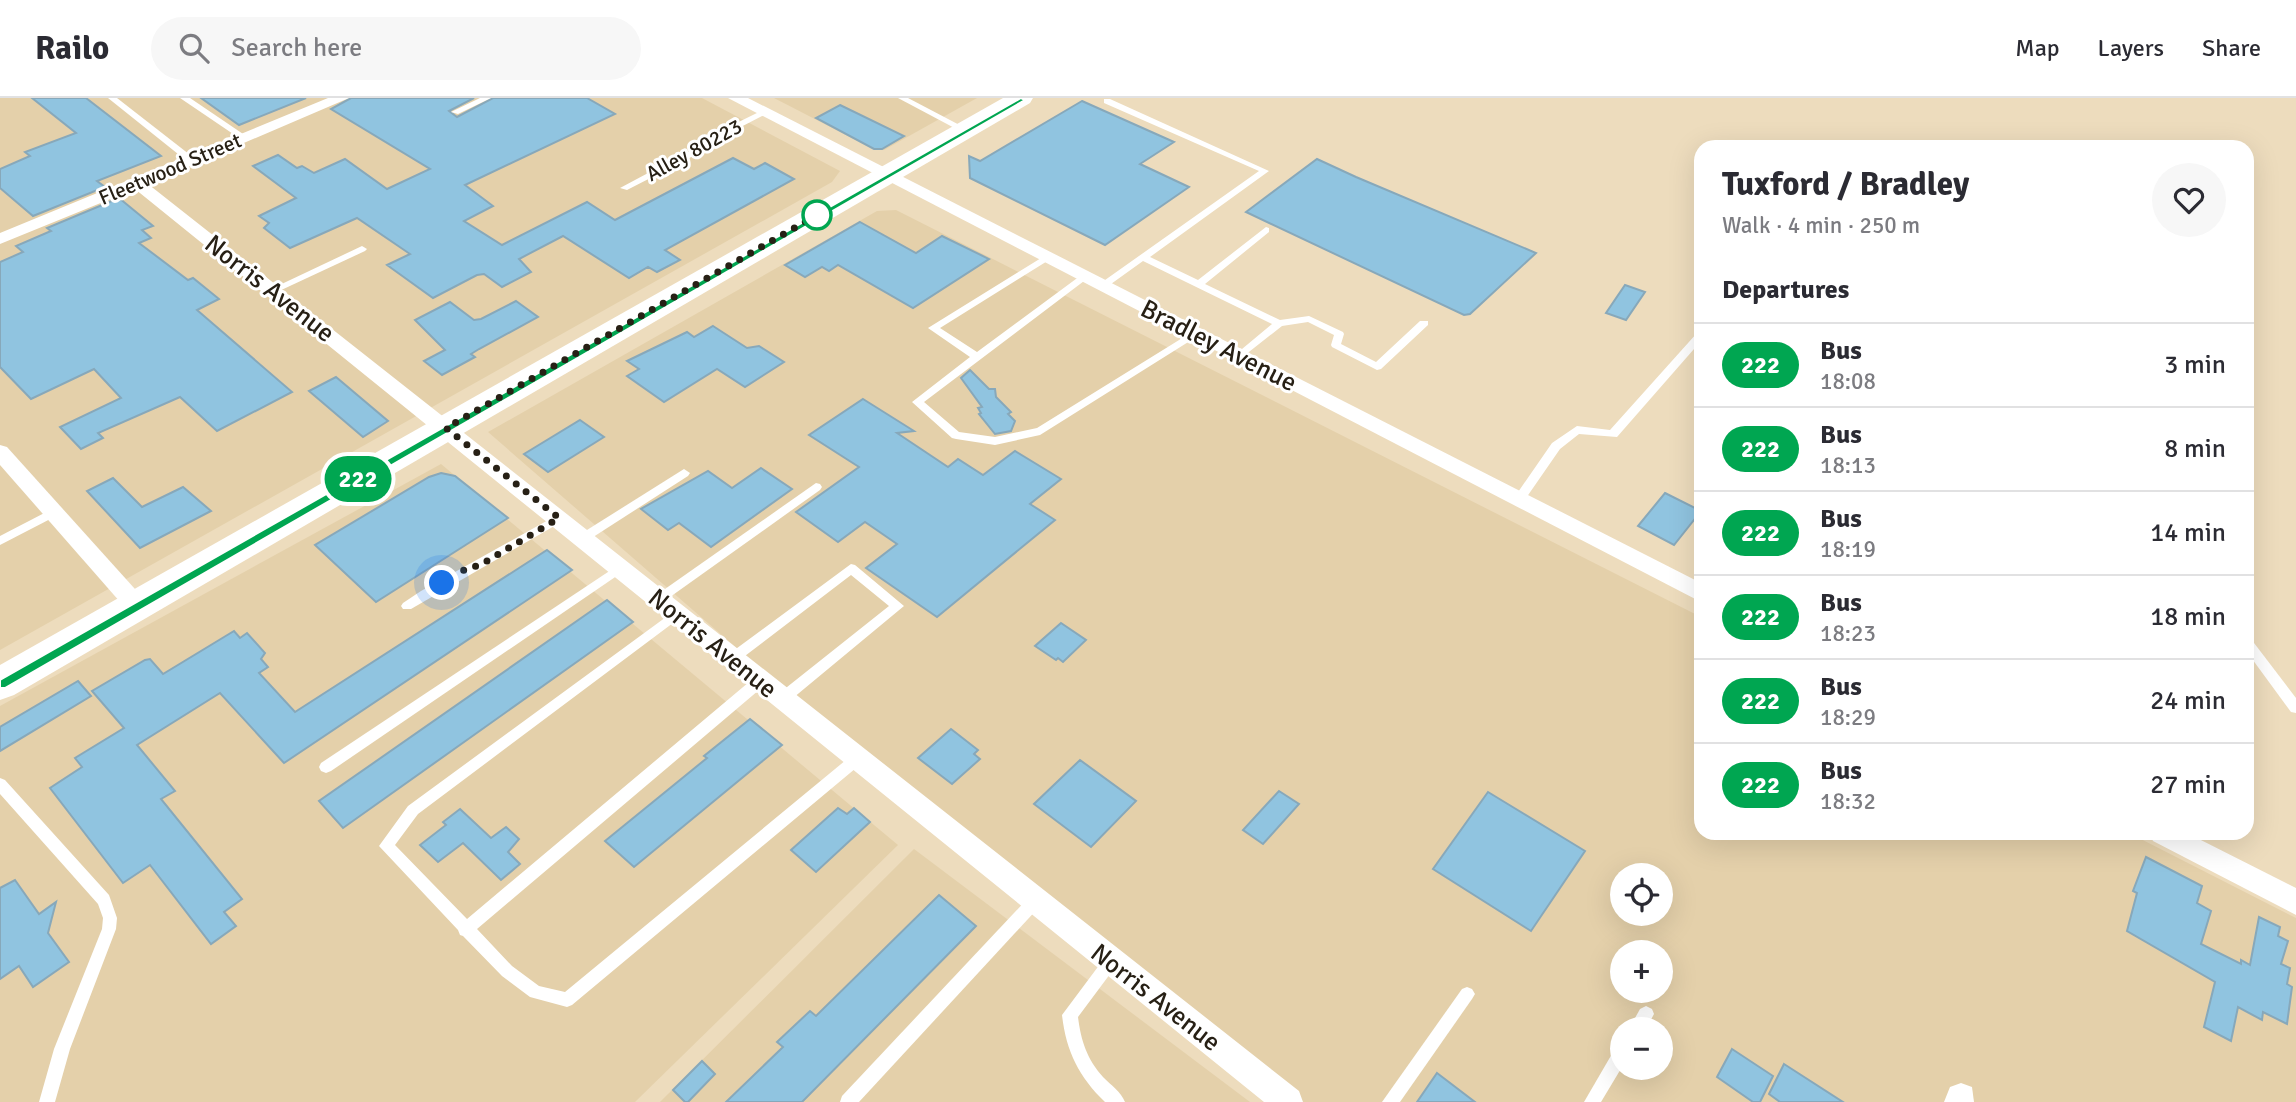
<!DOCTYPE html>
<html lang="en">
<head>
<meta charset="utf-8">
<style>
	body { margin:0; font-family:Signika,sans-serif; background:#f7f7f7; color:#2b2b33; height:100vh; display:flex; flex-direction:column; font-size:26px; white-space:nowrap }
	* { box-sizing:border-box; margin:0 }
	p { font-size:23px; color:#7c7c81 }
	.icon { flex:none; width:38px; height:38px; fill:none; stroke:currentColor; stroke-width:2; stroke-linecap:round; stroke-linejoin:round }
	.map { position:relative; flex:1; overflow:hidden }
	.side { position:absolute; left:1694px; top:42px; width:560px; height:700px; display:flex; flex-direction:column; background:#fff; border-radius:21px; box-shadow:0 7px 28px #0002 }
	.side>* { flex:none }
	.badge { padding:0 14px; border-radius:23px; font-size:24px; line-height:46px }
	.tools { position:absolute; left:1610px; top:765px; display:grid; gap:14px }
	.tools a { display:grid; place-items:center; width:63px; height:63px; border-radius:50%; background:#fff; box-shadow:0 7px 28px #0002; font-size:35px }
	.you { position:absolute; width:35px; height:35px; margin:-18px; border:5px solid #fff; border-radius:50%; background:#1a73e8; box-shadow:0 0 0 10px #1a73e833 }
	.map>.badge { position:absolute; translate:-50% -50%; box-shadow:0 0 0 4px #fff }
	h2 { padding:0 28px; font-size:26px; line-height:63px }
	.round { display:grid; place-items:center; flex:none; width:74px; height:74px; border-radius:37px; background:#f7f7f7 }
	.headline { display:flex; align-items:center; justify-content:space-between; height:119px; padding:0 28px }
	h1 { font-size:33px; font-weight:800; line-height:52px }
	ul { padding:0; list-style:none }
	li { display:flex; align-items:center; gap:21px; height:84px; padding:0 28px; border-top:2px solid #e1e1e2 }
	li div { flex:1 }
	li b { display:block; font-size:26px }
	li em { font-style:normal }
	li .badge { min-width:77px; font-weight:700; text-align:center }
	header { display:flex; align-items:center; gap:42px; box-sizing:border-box; height:98px; padding:0 35px; background:#fff; border-bottom:2px solid #e1e1e2 }
	header strong { font-size:33px }
	nav { display:flex; gap:38px; margin-inline-start:auto; font-size:24px }
	.search { width:490px; height:63px; background:#f7f7f7; display:flex; align-items:center; gap:18px; box-sizing:border-box; padding:0 24px; border-radius:38px; color:#7c7c81; font-size:26px }
	.map>svg:first-child { display:block }
	.built { fill:#e4d0aa; fill-rule:evenodd }
	.building { fill:#90c4e0; stroke:#87a8ba; stroke-width:2 }
	.lines { fill:none; stroke-linecap:round; stroke-linejoin:round }
	.service { fill:#fff; fill-rule:evenodd }
	.minor { fill:#fff; fill-rule:evenodd }
	.primary { fill:#fff; fill-rule:evenodd }
	.line { fill:#00a651; stroke:#fff; stroke-width:2 }
	.walk { stroke:#272015; stroke-width:7; stroke-dasharray:0 12.6 }
	.stop-dot { fill:#fff; stroke:#00a651; stroke-width:3.5 }
	.labels { text-anchor:middle; stroke-width:6; stroke-linejoin:round; paint-order:stroke }
	.far-street-label { font-size:21px; fill:#272015; stroke:#fff }
	.street-label { font-size:26px; fill:#272015; stroke:#fff }
</style>
</head>
<body>
<header>
<strong>Railo</strong>
<div class="search"><svg class="icon" aria-label="search" viewBox="0 0 24 24"><circle cx="10" cy="10" r="6"/><path d="M15 15l6 6"/></svg>Search here</div>
<nav><a>Map</a><a>Layers</a><a>Share</a></nav>
</header>
<div class="map">
<svg width="2296" height="1004" viewBox="0 0 2296 1004">
	<rect width="100%" height="100%" fill="#eddcbd"/>
	<!-- built -->
	<g class="built">
		<polygon points="0,0 702,0 840,73 832,84 0,552"/>
		<polygon points="774,0 977,0 884,52 875,52"/>
		<path d="M 896,112 L 1701,519 L 1701,735 L 2129,735 L 2296,820 L 2296,1004 L 1293,1004 L 923,712 L 488,334 L 877,113 ZM 1622,777 L 1661,777 L 1661,816 L 1622,816 ZM 1622,854 L 1661,854 L 1661,892 L 1622,892 ZM 1622,931 L 1661,931 L 1661,970 L 1622,970 Z"/>
		<polygon points="441,366 898,747 635,1004 0,1004 0,608"/>
		<polygon points="914,751 1250,1004 660,1004"/>
	</g>
	<!-- building -->
	<g class="building">
		<polygon points="32,0 86,0 161,58 97,83 105,89 33,118 0,90 0,71 30,58 25,54 76,35"/>
		<polygon points="201,0 306,0 239,27"/>
		<polygon points="351,0 474,0 449,13 457,19 493,0 587,0 615,16 465,87 493,108 464,123 502,147 587,104 615,122 733,60 754,71 765,65 794,81 665,152 680,162 657,174 648,169 629,180 563,138 519,161 531,174 502,189 484,176 477,177 433,200 387,167 410,156 357,120 290,150 264,130 269,125 259,118 296,100 253,68 278,57 297,70 302,68 314,75 345,61 387,91 430,71 331,11"/>
		<polygon points="1082,3 1174,44 1140,66 1189,89 1105,147 970,80 969,58 980,63"/>
		<polygon points="840,7 904,38 882,51 874,51 816,20"/>
		<polygon points="1317,61 1356,79 1536,155 1470,216 1464,217 1246,114"/>
		<polygon points="119,100 153,128 142,132 151,140 139,145 188,182 193,180 219,201 197,212 292,294 217,333 180,299 98,335 103,340 81,351 60,329 121,300 94,271 31,301 0,269 0,164 23,154 16,148 51,133 47,130"/>
		<polygon points="860,124 916,155 942,138 989,161 913,210 838,167 829,173 822,169 805,179 785,167"/>
		<polygon points="1625,187 1645,194 1626,222 1606,215"/>
		<polygon points="516,203 538,219 479,251 471,256 475,259 442,277 424,263 445,252 415,222 450,204 474,222 481,221"/>
		<polygon points="713,228 747,250 759,248 784,264 745,289 717,271 664,304 627,278 639,271 627,263 687,234 694,239"/>
		<polygon points="970,272 989,291 995,291 996,299 1011,314 1008,316 1015,323 1011,333 995,336 979,316 981,315 978,310 982,309 961,280"/>
		<polygon points="336,279 388,323 363,339 309,293"/>
		<polygon points="863,301 914,333 897,335 948,369 958,361 983,377 1015,353 1061,381 1030,406 1055,422 937,519 866,470 897,446 865,424 838,444 796,414 859,369 809,337"/>
		<polygon points="580,322 604,339 548,374 524,356"/>
		<polygon points="761,370 792,391 711,449 679,425 668,432 641,411 708,373 732,390"/>
		<polygon points="441,375 455,378 508,420 376,504 315,447 429,379"/>
		<polygon points="113,380 142,409 183,389 211,413 140,450 87,393"/>
		<polygon points="1665,395 1701,413 1674,447 1638,428"/>
		<polygon points="547,452 572,472 284,665 220,595 137,647 175,693 161,701 242,801 224,814 236,828 211,846 150,767 123,785 50,690 82,669 75,660 124,630 92,593 145,562 150,561 163,576 234,533 240,540 247,535 265,555 261,561 268,569 259,575 295,614"/>
		<polygon points="607,502 633,524 343,730 319,703"/>
		<polygon points="1061,525 1086,542 1063,564 1058,560 1056,562 1035,548"/>
		<polygon points="78,583 91,598 0,653 0,629"/>
		<polygon points="750,621 782,647 634,769 605,743 707,660 704,658"/>
		<polygon points="951,631 978,652 974,656 980,661 952,686 918,660"/>
		<polygon points="1080,662 1136,703 1091,749 1034,706"/>
		<polygon points="1279,693 1299,706 1263,746 1243,732"/>
		<polygon points="1488,694 1585,753 1531,833 1433,771"/>
		<polygon points="838,710 847,716 854,710 870,724 816,774 791,752"/>
		<polygon points="460,711 491,740 506,729 519,741 508,754 520,766 501,782 463,745 438,764 420,747 446,727 443,724"/>
		<polygon points="2146,759 2202,788 2197,805 2211,813 2201,846 2241,866 2241,862 2250,867 2259,819 2280,829 2278,838 2288,843 2281,866 2290,870 2287,886 2292,889 2287,926 2263,914 2262,922 2238,909 2231,943 2204,929 2215,884 2127,833 2137,795 2133,793"/>
		<polygon points="15,782 39,816 56,804 48,835 69,864 33,889 19,868 0,881 0,790"/>
		<polygon points="939,797 976,828 802,1004 726,1004 783,949 777,944 810,913 816,918"/>
		<polygon points="1732,951 1773,978 1760,1004 1753,1004 1717,979"/>
		<polygon points="702,963 715,976 688,1004 685,1004 673,992"/>
		<polygon points="1784,966 1843,1004 1780,1004 1769,996"/>
		<polygon points="1437,975 1475,1004 1417,1004"/>
	</g>
	<g class="lines">
		<!-- service -->
		<g class="service">
			<polygon points="108,0 117,0 194,60 194,64 188,64"/>
			<polygon points="180,0 190,0 249,40 242,42"/>
			<polygon points="480,0 491,0 458,16 451,14"/>
			<polygon points="898,0 908,0 969,32 962,34"/>
			<polygon points="1104,1 1110,1 1269,73 1150,159 1198,182 1266,129 1269,130 1269,134 1205,186 1280,222 1309,218 1343,234 1344,236 1341,246 1376,264 1420,223 1428,223 1428,227 1381,271 1377,272 1332,249 1331,247 1334,237 1308,224 1282,228 1240,261 1235,258 1236,256 1272,226 1143,163 1104,191 1098,191 1098,187 1259,73 1104,5"/>
			<polygon points="761,13 768,15 706,47 701,54 627,92 620,90 695,50 700,43"/>
			<polygon points="362,148 367,151 365,153 277,194 271,194 269,192"/>
			<polygon points="1046,157 1049,158 1049,162 940,230 977,254 1080,178 1083,177 1088,180 924,304 959,334 995,339 1037,330 1192,234 1196,233 1201,236 1040,337 995,347 956,341 952,340 912,304 970,259 928,230"/>
			<polygon points="1701,234 1701,243 1617,339 1579,336 1560,351 1524,403 1516,403 1514,400 1516,397 1552,345 1577,328 1610,332 1697,235"/>
			<polygon points="684,371 690,375 688,378 587,443 579,443 577,440 579,437"/>
			<polygon points="816,385 820,386 822,389 820,392 663,504 655,504 653,501 655,498"/>
			<polygon points="54,410 58,411 60,414 58,417 0,447 0,438"/>
			<polygon points="559,416 565,420 563,423 411,511 403,511 401,508 403,505 421,493"/>
			<polygon points="620,466 626,470 624,473 331,673 326,675 321,673 319,669 321,665"/>
			<polygon points="851,466 855,467 904,508 787,605 782,606 777,605 775,601 777,597 889,508 851,477 737,564 729,564 727,560 729,556"/>
			<polygon points="677,511 681,513 683,516 681,519 418,716 395,747 467,821 755,579 765,579 766,583 765,587 477,831 512,868 539,888 565,894 852,657 857,655 862,657 864,661 862,665 572,907 567,909 530,899 502,878 463,838 460,837 458,832 379,748 408,708"/>
			<polygon points="2247,540 2251,541 2296,600 2296,615 2291,614 2247,554"/>
			<polygon points="0,680 5,682 109,797 117,820 116,831 70,951 55,1004 39,1004 54,951 102,831 103,820 98,806 0,696"/>
			<polygon points="1035,796 1040,798 1042,803 1040,808 859,1004 840,1004 842,998 1030,798"/>
			<path d="M 1111,856 L 1116,858 L 1119,863 L 1116,868 L 1078,919 C 1081,943 1087,961 1103,979 C 1111,987 1121,994 1125,1004 L 1105,1004 C 1079,979 1066,953 1062,917 L 1106,858 Z"/>
			<polygon points="1467,889 1472,891 1475,896 1472,901 1400,1004 1382,1004 1462,891"/>
			<polygon points="1646,908 1652,911 1654,916 1646,931 1629,931 1640,911"/>
			<polygon points="1622,947 1622,969 1601,1004 1584,1004 1616,949"/>
		</g>
		<!-- minor -->
		<g class="minor">
			<polygon points="328,0 349,0 148,86 1299,993 1303,1004 1264,1004 135,91 0,146 0,135"/>
			<polygon points="728,0 748,0 1701,485 1701,504"/>
			<polygon points="0,347 7,349 144,501 147,507 144,513 136,516 128,513 0,367"/>
			<polygon points="2149,735 2187,735 2296,790 2296,817 2153,743"/>
			<polygon points="1961,985 1972,989 1974,1004 1944,1004 1950,989"/>
		</g>
		<!-- primary -->
		<polygon class="primary" points="1003,0 1033,0 1030,5 14,597 0,602 0,567"/>
	</g>
	<!-- line -->
	<polygon class="line" points="1021,0 1025,2 5,590 0,590 0,582"/>
	<g class="lines">
		<!-- walk -->
		<polyline class="walk" points="442,485 459,474 482,466 559,420 446,330 817,117"/>
	</g>
	<!-- markers -->
	<circle class="stop-dot" cx="817" cy="117" r="14"/>
	<g class="labels">
		<!-- far-street labels -->
		<g class="far-street-label">
			<text transform="translate(694 52) rotate(-29)" y="7">Alley 80223</text>
			<text transform="translate(170 71) rotate(-23)" y="7">Fleetwood Street</text>
		</g>
		<!-- street labels -->
		<g class="street-label">
			<text transform="translate(270 190) rotate(38)" y="9">Norris Avenue</text>
			<text transform="translate(1219 247) rotate(27)" y="9">Bradley Avenue</text>
			<text transform="translate(713 545) rotate(39)" y="9">Norris Avenue</text>
			<text transform="translate(1156 899) rotate(38)" y="9">Norris Avenue</text>
		</g>
	</g>
</svg>
<div class="tools">
<a><svg class="icon" aria-label="locate" viewBox="0 0 24 24"><circle cx="12" cy="12" r="6"/><path d="M12 2v4M12 18v4M2 12h4M18 12h4"/></svg></a>
<a>+</a>
<a>−</a>
</div>
<div class="you" style="left:442px;top:485px"></div>
<b class="badge" style="left:358px;top:381px;background:#00a651;color:#fff">222</b>
<section class="side">
<div class="headline"><div><h1>Tuxford / Bradley</h1><p>Walk · 4 min · 250 m</p></div><a class="round"><svg class="icon" aria-label="heart" viewBox="0 0 24 24"><path d="M12 20l-8-8c-3-5 5-10 8-4 3-6 11-1 8 4z"/></svg></a></div>
<h2>Departures</h2>
<ul>
<li><span class="badge" style="background:#00a651;color:#fff">222</span><div><b>Bus</b><p>18:08</p></div><em>3 min</em></li>
<li><span class="badge" style="background:#00a651;color:#fff">222</span><div><b>Bus</b><p>18:13</p></div><em>8 min</em></li>
<li><span class="badge" style="background:#00a651;color:#fff">222</span><div><b>Bus</b><p>18:19</p></div><em>14 min</em></li>
<li><span class="badge" style="background:#00a651;color:#fff">222</span><div><b>Bus</b><p>18:23</p></div><em>18 min</em></li>
<li><span class="badge" style="background:#00a651;color:#fff">222</span><div><b>Bus</b><p>18:29</p></div><em>24 min</em></li>
<li><span class="badge" style="background:#00a651;color:#fff">222</span><div><b>Bus</b><p>18:32</p></div><em>27 min</em></li>
</ul>
</section>
</div>
</body>
</html>
